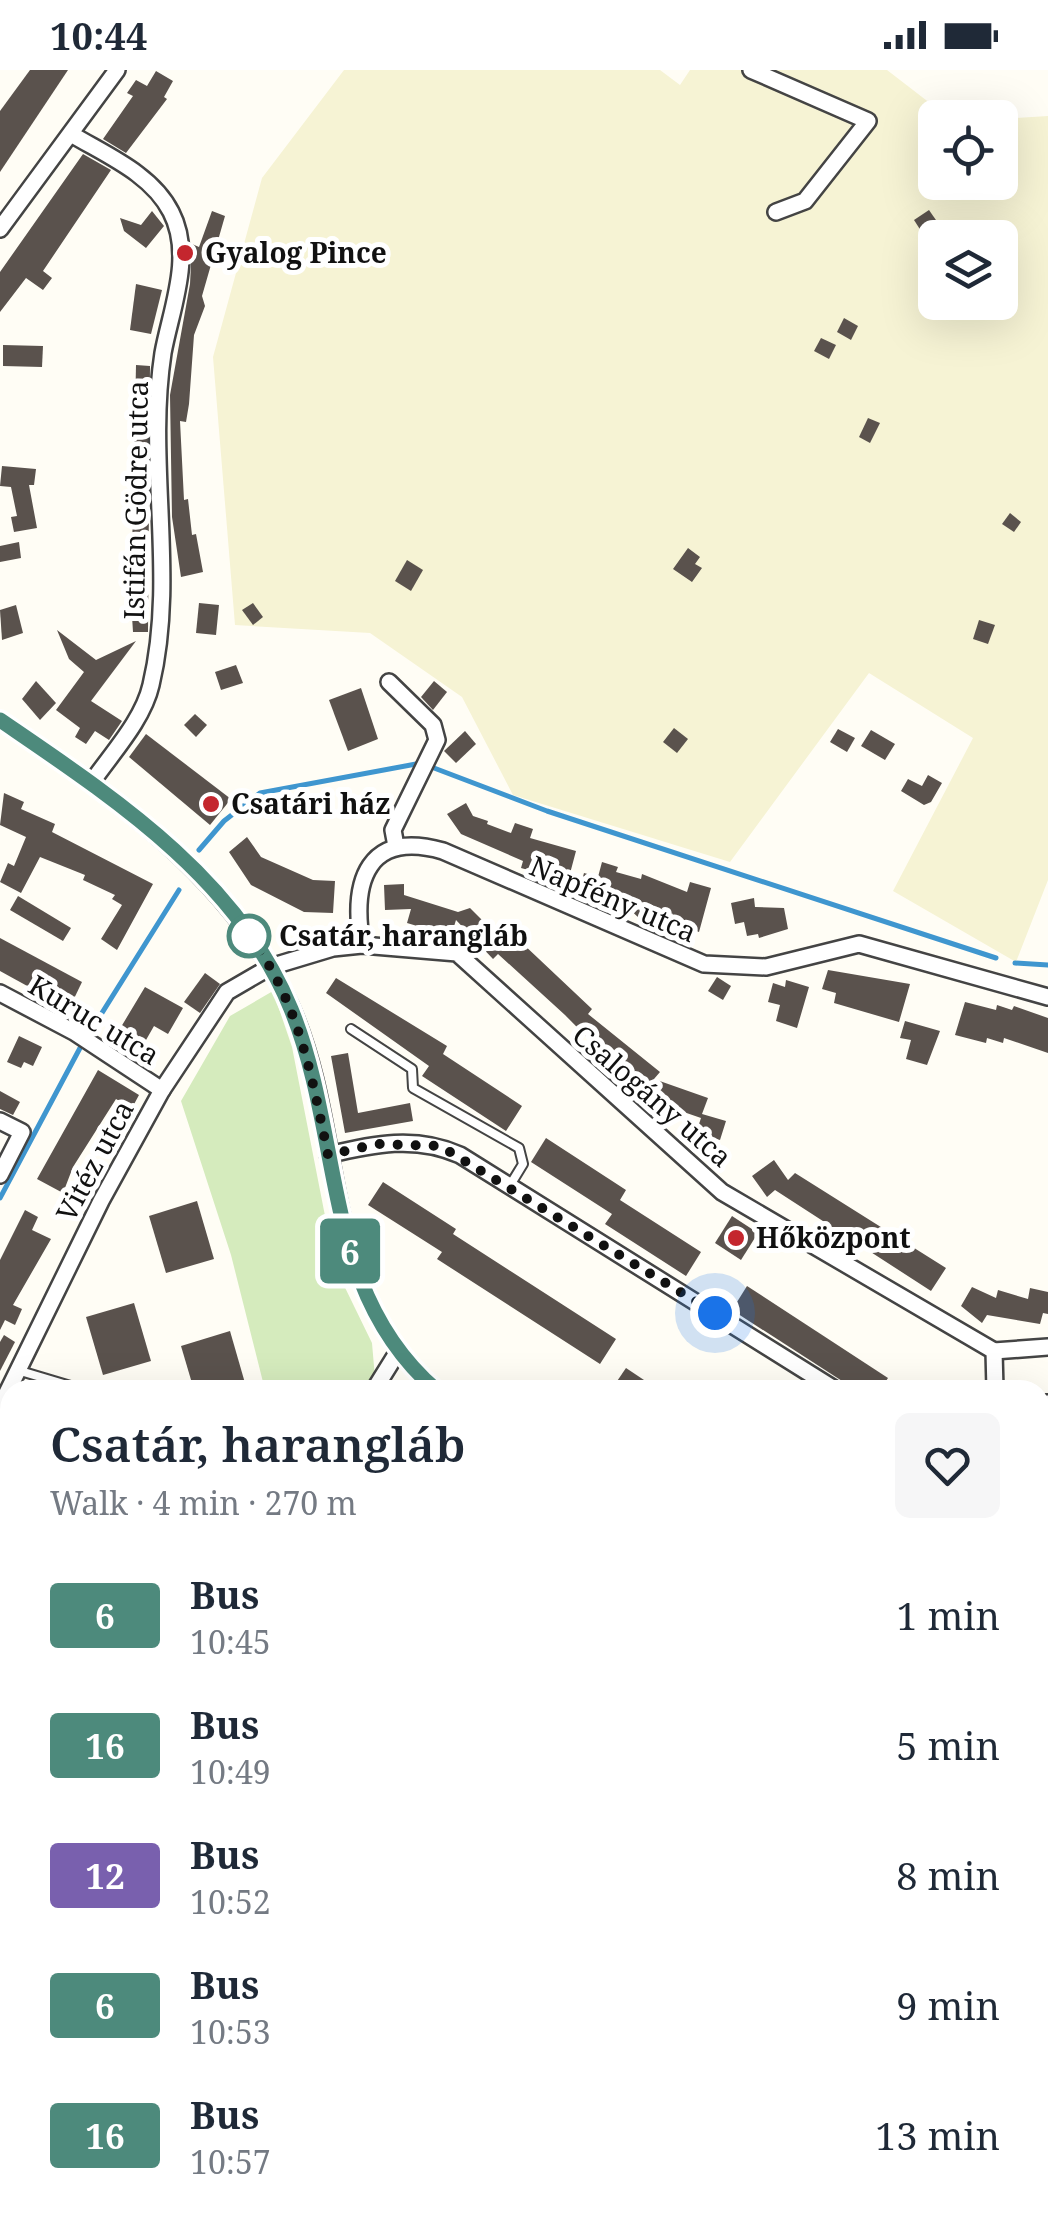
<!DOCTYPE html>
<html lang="en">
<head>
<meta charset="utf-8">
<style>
	body { margin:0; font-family:"Noto Serif",serif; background:#f6f6f7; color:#1f2937; height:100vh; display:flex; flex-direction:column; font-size:38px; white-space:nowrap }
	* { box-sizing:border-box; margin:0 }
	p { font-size:32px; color:#747a83 }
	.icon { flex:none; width:55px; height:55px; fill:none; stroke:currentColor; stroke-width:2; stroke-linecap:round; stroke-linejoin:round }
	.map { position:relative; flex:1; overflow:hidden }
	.drawer { position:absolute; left:0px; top:1310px; width:1050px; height:842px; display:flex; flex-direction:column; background:#fff; border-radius:30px 30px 0 0; box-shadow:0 10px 40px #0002 }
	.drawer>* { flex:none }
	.badge { padding:0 20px; border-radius:8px; font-size:35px; line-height:65px }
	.controls { position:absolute; left:918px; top:30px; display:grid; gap:20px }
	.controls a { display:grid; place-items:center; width:100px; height:100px; border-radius:15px; background:#fff; box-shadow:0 10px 40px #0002; font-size:50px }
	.you { position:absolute; width:50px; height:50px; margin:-25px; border:8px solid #fff; border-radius:50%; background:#1a73e8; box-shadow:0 0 0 15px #1a73e833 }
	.map>.badge { position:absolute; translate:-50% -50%; box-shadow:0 0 0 5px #fff }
	.round { display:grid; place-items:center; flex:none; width:105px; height:105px; border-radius:15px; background:#f6f6f7 }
	.headline { display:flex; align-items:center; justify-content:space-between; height:170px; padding:0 50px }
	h1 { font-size:48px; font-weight:600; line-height:75px }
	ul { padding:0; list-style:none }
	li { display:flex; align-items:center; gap:30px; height:130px; padding:0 50px }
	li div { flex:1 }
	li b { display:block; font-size:38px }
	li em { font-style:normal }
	li .badge { min-width:110px; font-weight:700; text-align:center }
	.status { display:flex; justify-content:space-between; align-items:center; height:70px; padding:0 50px; background:#fff; direction:ltr }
	.status svg { height:28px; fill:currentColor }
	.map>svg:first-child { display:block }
	.industrial { fill:#eee6ef }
	.farmland { fill:#f6f3d4; fill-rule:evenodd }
	.green { fill:#d5ebbd }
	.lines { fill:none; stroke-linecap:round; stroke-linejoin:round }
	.stream { stroke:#3f96cf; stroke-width:5 }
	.building { fill:#5a524d }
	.lane-casing { stroke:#444; stroke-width:12 }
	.street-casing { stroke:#444; stroke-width:20 }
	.secondary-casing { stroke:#333; stroke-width:28 }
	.primary-casing { stroke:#222; stroke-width:30 }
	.lane { stroke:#fff; stroke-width:8 }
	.street { stroke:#fff; stroke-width:15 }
	.secondary { stroke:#fff6b0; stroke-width:22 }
	.primary { stroke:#f9d66b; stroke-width:25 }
	.line-casing { stroke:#fff; stroke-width:22 }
	.line { stroke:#4d8a7c; stroke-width:15 }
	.walk { stroke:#111; stroke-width:10; stroke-dasharray:0 18 }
	.poi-dot { fill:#c4262e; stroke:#fff; stroke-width:4 }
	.stop-dot { fill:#fff; stroke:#4d8a7c; stroke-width:5 }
	.labels { text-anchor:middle; stroke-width:10; stroke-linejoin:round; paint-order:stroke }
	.poi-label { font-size:28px; font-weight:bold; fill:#111; stroke:#fff; text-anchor:start }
	.street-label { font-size:28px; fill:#111; stroke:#fff }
	.stop-label { font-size:28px; font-weight:bold; fill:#111; stroke:#fff; text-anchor:start }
</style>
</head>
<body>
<div class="status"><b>10:44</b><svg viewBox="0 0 49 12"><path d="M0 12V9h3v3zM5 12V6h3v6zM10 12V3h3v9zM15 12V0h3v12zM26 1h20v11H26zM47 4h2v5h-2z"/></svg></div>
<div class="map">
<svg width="1048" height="2152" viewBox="0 0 1048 2152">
	<rect width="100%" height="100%" fill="#fffdf5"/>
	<!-- industrial -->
	<polygon class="industrial" points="1040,1875 1048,1877 1048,1929 1040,1953"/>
	<!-- farmland -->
	<g class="farmland">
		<path d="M 344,0 L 660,0 L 680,15 L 690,0 L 887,0 L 948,47 L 935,48 L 935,112 L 1000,112 L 1000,49 L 1048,46 L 1048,810 L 1016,892 L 893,821 L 973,668 L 869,603 L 730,792 L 513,725 L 462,627 L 370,563 L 235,555 L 213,287 L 262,108 ZM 935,168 L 1000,168 L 1000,232 L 935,232 Z"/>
		<polygon points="0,1490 10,1493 10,1566 0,1596"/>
		<polygon points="0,1647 10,1652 10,2142 174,2143 170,2152 0,2152"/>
		<polygon points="520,2143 520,2142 838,2143 835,2152 522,2152"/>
	</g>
	<!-- green -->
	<g class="green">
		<polygon points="273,921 292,977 335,1197 372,1273 375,1308 365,1320 265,1320 231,1185 181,1031 230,946"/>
		<polygon points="1040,1635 1048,1638 1048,1693 1040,1690"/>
		<polygon points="1048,1929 1048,2152 893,2152 889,2143 1040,2142 1040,1953"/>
		<polygon points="838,2142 884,2143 886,2152 835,2152"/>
	</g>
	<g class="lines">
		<!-- stream -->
		<g class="stream">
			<polyline points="434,698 547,741 996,888"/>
			<polyline points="199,780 224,751 260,723 416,694"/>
			<polyline points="1015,893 1048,895"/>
			<polyline points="0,1128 80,978 179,820"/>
			<polyline points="874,2142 877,2152"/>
		</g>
	</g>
	<!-- building -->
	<g class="building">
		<polygon points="30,0 68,0 0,102 0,41"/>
		<polygon points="156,1 173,11 164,27 167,29 126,83 103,69 133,26 127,23 136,10 147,16"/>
		<polygon points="83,84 111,100 43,201 52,208 43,220 26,208 0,242 0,202"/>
		<polygon points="929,140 938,153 923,164 914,150"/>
		<polygon points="152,141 164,156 146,178 124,161 120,148 141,155"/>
		<polygon points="212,141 225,146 202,226 205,236 194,265 189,334 186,352 180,351 184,430 188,429 192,465 196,464 203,502 181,507 172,447 170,325 190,214 192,174 199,177"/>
		<polygon points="136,214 162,220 151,264 130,260"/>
		<polygon points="844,248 858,256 851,270 837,262"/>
		<polygon points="821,268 836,275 829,289 814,281"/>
		<polygon points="3,275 43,276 42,297 3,296"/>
		<polygon points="136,295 150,296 148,562 133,562 131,530"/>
		<polygon points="868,348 880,353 870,373 859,367"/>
		<polygon points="2,396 36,399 34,415 29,415 37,458 14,462 11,447 17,446 11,417 0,416"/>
		<polygon points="1010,443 1021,452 1014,462 1002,454"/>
		<polygon points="19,472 21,488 0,492 0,476"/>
		<polygon points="688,478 700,487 695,494 702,498 692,512 673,499"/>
		<polygon points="407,490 423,500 411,521 395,511"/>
		<polygon points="199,533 219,535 216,565 196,563"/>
		<polygon points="253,533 263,547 253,555 242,540"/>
		<polygon points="16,535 23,563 2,570 0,540"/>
		<polygon points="979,550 995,555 988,574 973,569"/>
		<polygon points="57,560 96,590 136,571 91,631 122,651 109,670 95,661 86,674 75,667 80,658 56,640 84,602 69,589"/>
		<polygon points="236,595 243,613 221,620 215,602"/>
		<polygon points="36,611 56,633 40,650 22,629"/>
		<polygon points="434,611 447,622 433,640 421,627"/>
		<polygon points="361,618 378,669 348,681 329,630"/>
		<polygon points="195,644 207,655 196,667 184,655"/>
		<polygon points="674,658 688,669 677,683 663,672"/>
		<polygon points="838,659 855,668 847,682 830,672"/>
		<polygon points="871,660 895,674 885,690 861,676"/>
		<polygon points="465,661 476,674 456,693 444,681"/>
		<polygon points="146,664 231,729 210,755 129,687"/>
		<polygon points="928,705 942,713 931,732 924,735 901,721 908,709 922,716"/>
		<polygon points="4,723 24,732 21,739 55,754 52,762 153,814 117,880 101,869 122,835 112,829 115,825 83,810 85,805 40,787 21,823 0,812 8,793 14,796 26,767 0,755"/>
		<polygon points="466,733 473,746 488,751 487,754 511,763 515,753 533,759 530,768 576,781 568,811 521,798 523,791 461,764 447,744"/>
		<polygon points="247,767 261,787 313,810 335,811 333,843 304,842 251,815 229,782"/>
		<polygon points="602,792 618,797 616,802 641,809 642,804 687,822 690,812 711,818 699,862 651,844 640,849 624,834 579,821 584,803 598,807"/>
		<polygon points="404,814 404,825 458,842 470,838 494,862 502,854 592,939 588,944 660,1002 654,1009 708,1028 702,1044 726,1051 720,1070 696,1063 701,1048 649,1030 565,945 498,884 493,889 456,850 451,866 407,853 411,839 385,840 384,815"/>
		<polygon points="18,826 71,858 63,871 10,840"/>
		<polygon points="754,828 755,837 784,838 788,859 759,868 758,864 747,866 744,852 735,854 731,833"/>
		<polygon points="0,868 82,912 69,939 0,901"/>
		<polygon points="828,900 910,914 899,952 834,933 836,923 822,919"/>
		<polygon points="205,903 220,914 200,943 184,932"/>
		<polygon points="717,907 731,916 723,930 708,921"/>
		<polygon points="336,908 447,976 443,984 522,1036 506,1061 422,1006 429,996 326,923"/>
		<polygon points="786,910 809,917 797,958 776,951 780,935 768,932 773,913 785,917"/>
		<polygon points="145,917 183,938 168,964 154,956 146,970 139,966 129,982 112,972"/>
		<polygon points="965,932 996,940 997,935 1012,940 1014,936 1048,948 1048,983 1004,968 1003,973 987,968 986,973 955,965"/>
		<polygon points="905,951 940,961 927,995 906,989 911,970 900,968"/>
		<polygon points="19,966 42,977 33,996 24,992 21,998 7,992"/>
		<polygon points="348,983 358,1043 410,1033 413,1051 345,1063 331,986"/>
		<polygon points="98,1000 139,1025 132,1038 116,1029 73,1097 63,1123 37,1109"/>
		<polygon points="0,1021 20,1032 13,1045 0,1039"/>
		<polygon points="546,1068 626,1120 620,1130 701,1182 686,1206 605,1154 612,1144 531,1092"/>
		<polygon points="774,1090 788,1110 795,1103 946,1198 931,1221 775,1120 767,1127 752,1106"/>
		<polygon points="383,1112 456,1159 453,1164 616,1269 600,1294 437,1189 442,1182 368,1135"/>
		<polygon points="197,1131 214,1189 166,1203 149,1146"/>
		<polygon points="25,1140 38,1147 32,1160 51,1169 13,1235 22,1239 15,1255 5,1250 0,1260 0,1190"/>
		<polygon points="732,1146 758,1163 741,1190 715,1173"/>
		<polygon points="747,1216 888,1308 880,1320 856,1320 732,1240"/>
		<polygon points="972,1217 996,1228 998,1220 1028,1229 1030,1218 1048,1222 1048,1244 1043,1243 1040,1254 987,1245 982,1253 961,1236"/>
		<polygon points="134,1233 151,1291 103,1305 86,1247"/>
		<polygon points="230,1261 247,1320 194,1320 181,1276"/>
		<polygon points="4,1265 15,1272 0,1301 0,1272"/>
		<polygon points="626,1298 659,1320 611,1320"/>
	</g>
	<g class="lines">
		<!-- lane casing -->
		<g class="lane-casing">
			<g id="lane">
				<polyline points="351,959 412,999 413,1018 519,1078 523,1094 509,1117"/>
				<polyline points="17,1300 84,1320"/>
				<polyline points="0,1393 10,1398"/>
				<polyline points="1040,1449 1048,1451"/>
				<polyline points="1040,1756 1048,1759"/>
				<polyline points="432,2142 432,2152"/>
				<polyline points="178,2152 181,2142"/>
				<polyline points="308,2152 311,2142"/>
			</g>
		</g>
		<!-- street casing -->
		<g class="street-casing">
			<g id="street">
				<polyline points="751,0 868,51 805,131 776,142"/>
				<path d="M 71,64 C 106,85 152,104 171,142 C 194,186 171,239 163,283 C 146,394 177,506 151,615 C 143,650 112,683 92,712"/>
				<polyline points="0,159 117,0"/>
				<polyline points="389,612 433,655 437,670 393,760 396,776"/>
				<path d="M 0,650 C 112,726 232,807 290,935 C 348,1064 317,1218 436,1320"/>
				<path d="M 362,875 C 351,810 368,760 443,781 L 704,894 L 766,897 L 859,874 L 1048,927"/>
				<polyline points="0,923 74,962 162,1020"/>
				<polyline points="0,1051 22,1062 0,1105"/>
				<path d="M 328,1085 C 373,1074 416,1065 460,1085 L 836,1320"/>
				<polyline points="994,1281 1048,1277"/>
				<polyline points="374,1320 397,1283"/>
				<polyline points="1040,1333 1048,1333"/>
				<polyline points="0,1337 101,1131 162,1020 227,922 270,897 333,878 362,875 457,883 722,1122 994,1281 995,1320"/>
			</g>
		</g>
		<!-- secondary casing -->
		<g class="secondary-casing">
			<polyline id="secondary" points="1040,1851 1048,1853"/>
		</g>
		<!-- primary casing -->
		<g class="primary-casing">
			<g id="primary">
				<polyline points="0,1458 10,1461"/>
				<polyline points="490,2142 491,2152"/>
			</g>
		</g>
		<!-- lane -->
		<use href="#lane" class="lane"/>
		<!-- street -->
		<use href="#street" class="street"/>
		<!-- secondary -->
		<use href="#secondary" class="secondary"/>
		<!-- primary -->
		<use href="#primary" class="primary"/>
	</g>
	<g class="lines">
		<!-- line casing -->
		<g class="line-casing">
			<path id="line" d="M 0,650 C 111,726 238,808 291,939 C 344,1068 321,1221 436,1320"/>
		</g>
		<!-- line -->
		<use href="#line" class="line"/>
		<!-- walk -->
		<path class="walk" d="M 249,866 C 299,930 312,1008 328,1085 L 377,1074 L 440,1076 L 715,1243"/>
	</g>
	<!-- markers -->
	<g class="poi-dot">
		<circle cx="185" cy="183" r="10"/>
		<circle cx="211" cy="734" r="10"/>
		<circle cx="736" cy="1168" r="10"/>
	</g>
	<circle class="stop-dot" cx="249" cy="866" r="20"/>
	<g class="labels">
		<!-- poi labels -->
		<g class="poi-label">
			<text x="205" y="193">Gyalog Pince</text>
			<text x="231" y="744">Csatári ház</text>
			<text x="756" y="1178">Hőközpont</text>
		</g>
		<!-- street labels -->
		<g class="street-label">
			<text transform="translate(136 430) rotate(-89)" y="10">Istifán Gödre utca</text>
			<text transform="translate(613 829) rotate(23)" y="10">Napfény utca</text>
			<text transform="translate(94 950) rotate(31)" y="10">Kuruc utca</text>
			<text transform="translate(652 1026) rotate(41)" y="10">Csalogány utca</text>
			<text transform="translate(95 1091) rotate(-62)" y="10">Vitéz utca</text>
		</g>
		<!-- stop labels -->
		<g class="stop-label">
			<text x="279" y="876">Csatár, harangláb</text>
		</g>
	</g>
</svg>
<div class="controls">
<a><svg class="icon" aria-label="locate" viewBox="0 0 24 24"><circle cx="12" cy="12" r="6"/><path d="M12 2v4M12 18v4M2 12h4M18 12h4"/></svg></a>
<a><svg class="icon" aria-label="layers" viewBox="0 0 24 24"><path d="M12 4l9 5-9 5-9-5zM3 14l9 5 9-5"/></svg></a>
</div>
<div class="you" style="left:715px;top:1243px"></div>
<b class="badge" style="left:350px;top:1181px;background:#4d8a7c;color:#fff">6</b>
<section class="drawer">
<div class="headline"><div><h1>Csatár, harangláb</h1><p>Walk · 4 min · 270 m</p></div><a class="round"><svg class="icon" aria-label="heart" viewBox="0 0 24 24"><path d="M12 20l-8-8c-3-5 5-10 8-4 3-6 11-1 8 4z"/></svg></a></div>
<ul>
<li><span class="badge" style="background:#4d8a7c;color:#fff">6</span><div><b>Bus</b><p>10:45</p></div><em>1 min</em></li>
<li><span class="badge" style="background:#4d8a7c;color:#fff">16</span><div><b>Bus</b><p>10:49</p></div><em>5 min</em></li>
<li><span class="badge" style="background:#7960ae;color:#fff">12</span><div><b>Bus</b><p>10:52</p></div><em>8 min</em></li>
<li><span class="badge" style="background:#4d8a7c;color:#fff">6</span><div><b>Bus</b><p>10:53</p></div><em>9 min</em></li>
<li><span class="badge" style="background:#4d8a7c;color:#fff">16</span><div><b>Bus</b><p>10:57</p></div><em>13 min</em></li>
</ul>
</section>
</div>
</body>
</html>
